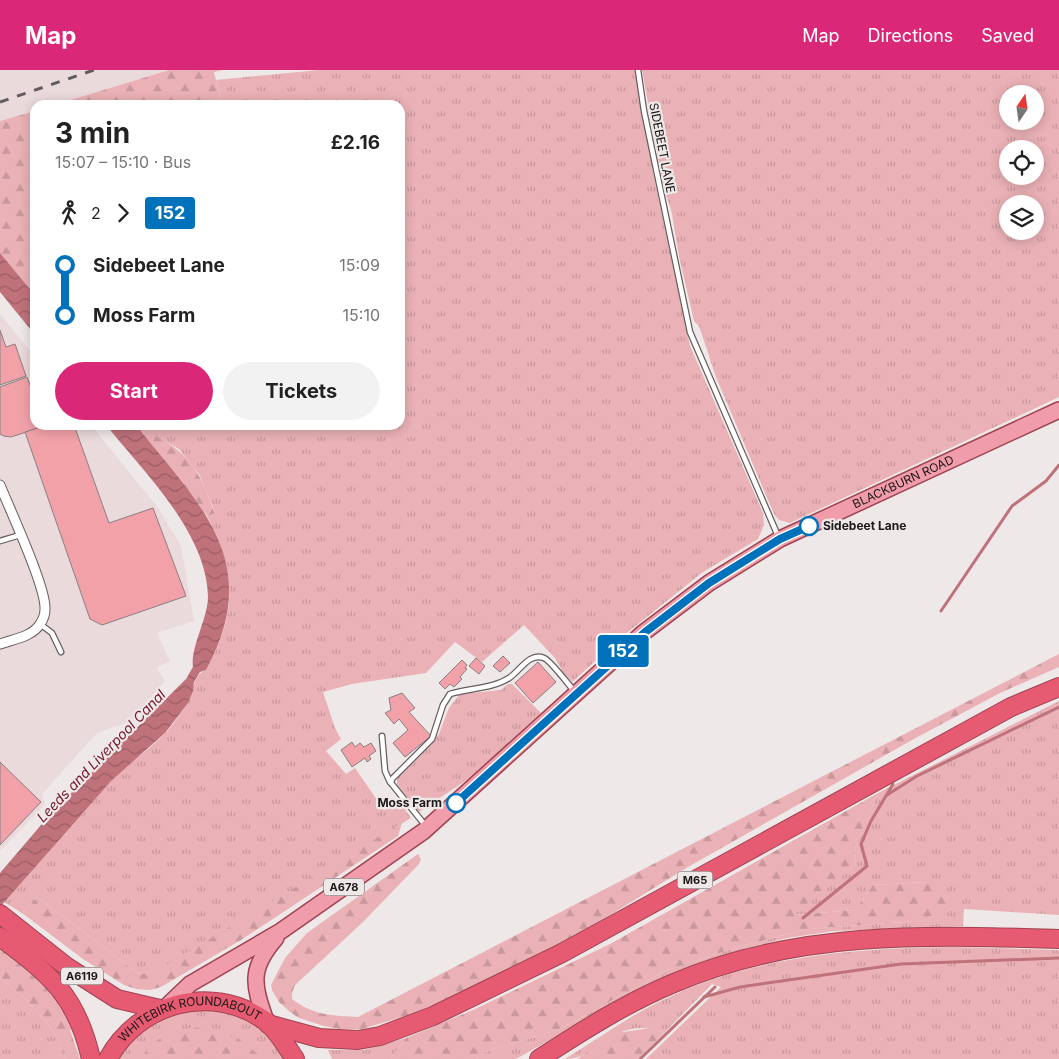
<!DOCTYPE html>
<html lang="en">
<head>
<meta charset="utf-8">
<style>
	body { margin:0; font-family:Inter,sans-serif; background:#f2f2f2; color:#222; height:100vh; display:flex; flex-direction:column; font-size:19px; white-space:nowrap }
	* { box-sizing:border-box; margin:0 }
	p { font-size:16px; color:#767676 }
	.icon { flex:none; width:28px; height:28px; fill:none; stroke:currentColor; stroke-width:2; stroke-linecap:round; stroke-linejoin:round }
	.map { position:relative; flex:1; overflow:hidden }
	.sheet { position:absolute; left:30px; top:30px; width:375px; height:330px; display:flex; flex-direction:column; background:#fff; border-radius:15px; box-shadow:0 2px 12px #0003 }
	.sheet>* { flex:none }
	.badge { padding:0 10px; border-radius:4px; font-size:18px; line-height:32px }
	.needle { width:32px; rotate:13deg }
	.fabs { position:absolute; left:999px; top:15px; display:grid; gap:10px }
	.fabs a { display:grid; place-items:center; width:45px; height:45px; border-radius:50%; background:#fff; box-shadow:0 2px 12px #0003; font-size:25px }
	.map>.badge { position:absolute; translate:-50% -50%; box-shadow:0 0 0 2px #fff }
	.legs { display:flex; align-items:center; gap:8px; height:55px; padding:0 25px; font-size:16px }
	.legs p { margin-inline-start:auto }
	.head { display:flex; align-items:center; justify-content:space-between; height:85px; padding:0 25px }
	h1 { font-size:28px; font-weight:700; line-height:38px }
	.button { display:flex; gap:10px; margin-top:auto; padding:10px 25px }
	.button a { flex:1; height:58px; border-radius:30px; background:#db2777; color:#fff; font-size:20px; font-weight:700; line-height:58px; text-align:center }
	.button a+a { background:#f2f2f2; color:#222 }
	ul { padding:0 25px; list-style:none }
	li { display:flex; align-items:center; gap:18px; height:50px; font-size:19px }
	li i { display:grid; place-items:center; width:8px; height:100%; margin:0 6px; background:currentColor }
	li i::after { content:''; width:12px; height:12px; margin:-6px; border:4px solid; border-radius:50%; background:#fff }
	li p { margin-inline-start:auto }
	li:first-child i { background:linear-gradient(#0000 50%,currentColor 0) }
	li:last-child i { background:linear-gradient(currentColor 50%,#0000 0) }
	header { display:flex; align-items:center; gap:30px; box-sizing:border-box; height:70px; padding:0 25px; background:#db2777; color:#fff }
	header strong { font-size:24px }
	nav { display:flex; gap:28px; margin-inline-start:auto; font-size:18px }
	.map>svg:first-child { display:block }
	.built { fill:#ebdadc }
	.grass { fill:url(#grass-tufts); fill-rule:evenodd }
	.forest { fill:url(#forest-firs) }
	.water { fill:url(#water-waves) }
	.lines { fill:none; stroke-linecap:round; stroke-linejoin:round }
	.stream { stroke:#c0727b; stroke-width:3 }
	.building { fill:#f3a1a9; stroke:#878081 }
	.lane-casing { stroke:#665f60; stroke-width:7 }
	.street-casing { stroke:#665f60; stroke-width:11 }
	.primary-casing { stroke:#9f4352; stroke-width:18 }
	.highway-casing { stroke:#9f4352; stroke-width:20 }
	.lane { stroke:#fff; stroke-width:4.5 }
	.street { stroke:#fff; stroke-width:9 }
	.primary { stroke:#f09caa; stroke-width:15 }
	.highway { stroke:#e65a72; stroke-width:18 }
	.rail { stroke:#615c5c; stroke-width:3; stroke-dasharray:9 9; stroke-linecap:butt }
	.line-1-casing { stroke:#fff; stroke-width:11 }
	.line-1 { stroke:#0072bc; stroke-width:8 }
	.stop-1-dot { fill:#fff; stroke:#0072bc; stroke-width:2.5 }
	.labels { text-anchor:middle; stroke-width:4.5; stroke-linejoin:round; paint-order:stroke }
	.shield { fill:#efe8e8; stroke:#5b5656; stroke-width:1 }
	.shield-label { font-size:11px; font-weight:bold; fill:#1b1818 }
	.street-label { font-size:12px; fill:#1b1818; stroke:#efe8e8 }
	.stop-label { font-size:12px; font-weight:bold; fill:#1b1818; stroke:#efe8e8; text-anchor:start }
	.water-label { font-size:14px; font-style:italic; fill:#76172d; stroke:#efe8e8 }
</style>
</head>
<body>
<header>
<strong>Map</strong>
<nav><a>Map</a><a>Directions</a><a>Saved</a></nav>
</header>
<div class="map">
<svg width="1059" height="989" viewBox="0 0 1059 989">
	<defs>
		<pattern id="grass-tufts" width="24" height="20" patternUnits="userSpaceOnUse" patternTransform="scale(1.25)"><rect width="24" height="20" fill="#eab1b6"/><path d="M3 7l-1-3M5 7V3M7 7l1-3M15 17l-1-3M17 17v-4M19 17l1-3" fill="none" stroke="#c8989c"/></pattern>
		<pattern id="forest-firs" width="22" height="20" patternUnits="userSpaceOnUse" patternTransform="scale(1.25)"><rect width="22" height="20" fill="#eab1b6"/><path d="M5 1l3.5 6h-7zM16 11l3.5 6h-7z" fill="#c8989c"/></pattern>
		<pattern id="water-waves" width="16" height="10" patternUnits="userSpaceOnUse" patternTransform="scale(1.25)"><rect width="16" height="10" fill="#c0727b"/><path d="M0 5q4-4 8 0t8 0" fill="none" stroke="#9b5d64"/></pattern>
	</defs>
	<rect width="100%" height="100%" fill="#efe8e8"/>
	<!-- built -->
	<g class="built">
		<polygon points="0,0 169,0 54,35 35,35 35,41 0,51"/>
		<polygon points="0,244 35,287 35,355 91,355 159,439 181,476 194,551 157,563 170,591 157,598 165,611 131,651 97,663 42,724 45,735 0,781"/>
	</g>
	<!-- grass -->
	<g class="grass">
		<path d="M 319,0 L 636,0 L 653,102 L 690,276 L 763,443 L 764,455 L 758,469 L 703,502 L 623,566 L 572,612 L 563,602 L 555,588 L 524,555 L 482,592 L 455,572 L 426,603 L 352,614 L 323,622 L 335,658 L 341,669 L 326,681 L 346,704 L 355,698 L 384,740 L 401,734 L 411,748 L 156,902 L 141,904 L 135,901 L 37,827 L 22,843 L 4,832 C 39,792 72,750 109,712 C 128,694 151,679 169,659 C 175,651 181,643 187,634 C 194,623 192,605 206,600 C 237,544 237,502 207,446 L 215,442 L 199,404 L 179,379 L 155,366 L 179,355 L 400,355 L 400,35 L 222,35 L 216,10 Z"/>
		<path d="M 642,0 L 1059,0 L 1059,327 L 790,453 L 779,450 L 774,444 L 716,307 L 699,256 L 694,251 L 679,186 L 671,139 L 664,120 ZM 1008,24 L 1035,24 L 1035,51 L 1008,51 ZM 1008,79 L 1035,79 L 1035,106 L 1008,106 ZM 1008,134 L 1035,134 L 1035,161 L 1008,161 Z"/>
		<polygon points="508,614 512,614 541,643 474,705 419,742 397,715 397,708 439,664 449,638 460,624 501,620"/>
		<polygon points="1059,631 1059,845 964,839 963,856 834,861 787,868 746,878 687,898 653,912 516,989 477,989 485,982 560,959 667,900 741,876 808,859 917,851 951,830 927,812 873,815 855,840 792,845 856,793 855,778 878,723"/>
		<path d="M 958,877 L 1059,880 L 1059,989 L 646,989 L 721,917 L 712,914 L 664,963 C 616,943 601,989 565,989 C 596,970 626,948 659,932 C 751,885 856,878 958,877 Z"/>
		<path d="M 0,907 C 25,929 58,956 66,989 L 0,989 Z"/>
		<polygon points="238,937 295,989 108,989 160,939"/>
		<polygon points="406,968 391,989 332,989 328,980 364,980"/>
	</g>
	<!-- forest -->
	<g class="forest">
		<polygon points="169,0 223,0 214,2 222,35 54,35"/>
		<polygon points="35,41 35,225 0,183 0,51"/>
		<path d="M 136,355 L 179,355 L 156,366 C 195,388 199,403 215,443 L 207,446 L 181,410 Z"/>
		<path d="M 1059,584 L 1059,597 L 1000,623 L 912,670 L 688,797 L 566,872 L 484,913 L 415,943 L 362,959 L 341,959 L 324,956 L 299,948 L 290,942 L 279,932 L 272,920 L 271,915 L 285,888 L 307,863 L 418,784 L 421,789 L 419,794 L 363,852 L 295,915 L 292,923 L 292,929 C 312,945 334,946 358,947 Z"/>
		<polygon points="878,723 855,778 856,793 793,845 855,840 873,815 928,812 951,830 946,840 917,851 808,859 741,876 667,900 560,959 485,982 477,989 391,989 406,968 473,940 610,874"/>
		<polygon points="402,753 398,766 241,870 161,917 150,920 136,919 124,915 83,889 22,843 37,827 135,901 141,904 155,902"/>
		<path d="M 0,876 L 38,902 L 76,955 L 70,960 L 80,989 L 66,989 C 58,956 25,929 0,907 Z"/>
		<path d="M 194,957 L 239,969 L 264,989 L 141,989 C 153,967 171,963 194,957 Z"/>
		<polygon points="651,958 664,963 638,989 577,989 616,963"/>
	</g>
	<!-- water -->
	<g class="water">
		<polygon points="0,183 35,225 35,265 0,222"/>
		<path d="M 106,355 L 136,355 C 200,435 265,492 206,600 L 200,602 L 194,612 L 193,621 L 188,633 L 165,663 L 111,711 L 0,837 L 0,803 L 53,741 L 186,609 L 193,597 C 190,578 208,548 208,527 C 207,463 144,402 106,355 Z"/>
	</g>
	<g class="lines">
		<!-- stream -->
		<g class="stream">
			<polyline points="941,541 1012,436 1046,411 1059,395"/>
			<polyline points="887,725 917,706 1059,637"/>
			<polyline points="803,848 867,796 861,774 871,751 893,714"/>
			<polyline points="704,927 740,917 901,894 1059,888"/>
			<polyline points="640,989 715,917"/>
		</g>
	</g>
	<!-- building -->
	<g class="building">
		<polygon points="0,260 6,277 15,274 26,306 0,315"/>
		<polygon points="27,307 35,328 35,355 45,356 11,367 4,366 0,364 0,317"/>
		<polygon points="74,355 109,453 153,438 186,526 102,555 90,549 25,362 47,355"/>
		<polygon points="503,586 510,593 500,602 493,596"/>
		<polygon points="476,588 485,596 479,604 469,596"/>
		<polygon points="462,590 467,595 465,598 467,599 460,607 462,609 454,617 450,614 445,619 439,613"/>
		<polygon points="538,592 556,612 533,633 515,613"/>
		<polygon points="402,623 415,638 409,642 431,666 405,687 393,673 408,660 399,649 394,654 385,643 391,640 389,628"/>
		<polygon points="352,672 355,677 360,673 364,677 371,673 376,681 369,686 371,689 367,692 365,688 352,697 341,680"/>
		<polygon points="0,692 41,732 0,775"/>
	</g>
	<g class="lines">
		<!-- lane casing -->
		<g class="lane-casing">
			<g id="lane">
				<polyline points="638,0 644,41 690,262 778,466"/>
				<polyline points="0,471 20,465"/>
				<polyline points="40,554 52,563 61,582"/>
				<polyline points="382,666 385,701 390,712"/>
				<path d="M 425,755 L 391,713 L 392,709 L 432,669 L 443,635 L 450,624 C 469,618 492,619 509,608 C 520,601 529,582 544,588 C 551,591 568,614 575,622"/>
			</g>
		</g>
		<!-- street casing -->
		<g class="street-casing">
			<path id="street" d="M 0,415 C 10,440 46,517 45,539 C 45,544 43,550 40,554 C 32,567 14,569 0,574"/>
		</g>
		<!-- primary casing -->
		<g class="primary-casing">
			<g id="primary">
				<path id="s1" d="M 167,936 L 190,914 L 281,861 L 424,761 L 643,563 L 709,513 L 780,469 L 1059,340"/>
				<path d="M 266,951 C 253,914 249,899 276,868"/>
			</g>
		</g>
		<!-- highway casing -->
		<g class="highway-casing">
			<g id="highway">
				<polyline points="0,844 67,897 117,929 160,939"/>
				<path d="M 0,867 C 50,904 77,926 91,989"/>
				<polyline points="268,954 319,968 358,970 380,966 433,946 562,883 1011,637 1059,617"/>
				<path id="s2" d="M 108,989 C 138,933 211,913 264,950 C 277,959 286,976 295,989"/>
				<path d="M 539,989 C 582,961 626,933 674,913 C 797,860 929,865 1059,869"/>
			</g>
		</g>
		<!-- lane -->
		<use href="#lane" class="lane"/>
		<!-- street -->
		<use href="#street" class="street"/>
		<!-- primary -->
		<use href="#primary" class="primary"/>
		<!-- highway -->
		<use href="#highway" class="highway"/>
		<!-- rail -->
		<polyline class="rail" points="0,32 94,0"/>
	</g>
	<g class="lines">
		<!-- line-1 casing -->
		<g class="line-1-casing">
			<polyline id="line-1" points="456,733 644,563 709,513 780,469 809,456"/>
		</g>
		<!-- line-1 -->
		<use href="#line-1" class="line-1"/>
	</g>
	<!-- markers -->
	<g class="stop-1-dot">
		<circle cx="809" cy="456" r="9"/>
		<circle cx="456" cy="733" r="9"/>
	</g>
	<g class="labels">
		<!-- shield labels -->
		<g class="shield">
			<rect x="677.5" y="801.5" width="35" height="17" rx="4"/>
			<rect x="324" y="808.5" width="40" height="17" rx="4"/>
			<rect x="61" y="897.5" width="42" height="17" rx="4"/>
		</g>
		<g class="shield-label">
			<text x="695" y="814">M65</text>
			<text x="344" y="821">A678</text>
			<text x="82" y="910">A6119</text>
		</g>
		<!-- street labels -->
		<g class="street-label">
			<text transform="translate(662 78) rotate(79)" y="4">SIDEBEET LANE</text>
			<text dy="4" stroke="none"><textPath href="#s1" startOffset="909">BLACKBURN ROAD</textPath></text>
			<text dy="4" stroke="none"><textPath href="#s2" startOffset="100">WHITEBIRK ROUNDABOUT</textPath></text>
		</g>
		<!-- stop labels -->
		<g class="stop-label">
			<text x="823" y="460">Sidebeet Lane</text>
			<text x="442" y="737" text-anchor="end">Moss Farm</text>
		</g>
		<!-- water labels -->
		<g class="water-label">
			<text transform="translate(101 686) rotate(-46)" y="5">Leeds and Liverpool Canal</text>
		</g>
	</g>
</svg>
<div class="fabs">
<a><svg class="needle" viewBox="-14 -14 28 28"><path d="M0-13l5 13h-10z" fill="#e53935"/><path d="M0 13l5-13h-10z" fill="#767676"/></svg></a>
<a><svg class="icon" aria-label="locate" viewBox="0 0 24 24"><circle cx="12" cy="12" r="6"/><path d="M12 2v4M12 18v4M2 12h4M18 12h4"/></svg></a>
<a><svg class="icon" aria-label="layers" viewBox="0 0 24 24"><path d="M12 4l9 5-9 5-9-5zM3 14l9 5 9-5"/></svg></a>
</div>
<b class="badge" style="left:623px;top:581px;background:#0072bc;color:#fff">152</b>
<section class="sheet">
<div class="head"><div><h1>3 min</h1><p>15:07 – 15:10 · Bus</p></div><b>£2.16</b></div>
<div class="legs"><svg class="icon" aria-label="walk" viewBox="0 0 24 24"><circle cx="13" cy="4" r="2"/><path d="M13 8l-2 6 4 7M11 14l-3 7M7 12l3-4h3l4 4"/></svg>2<svg class="icon" aria-label="forward" viewBox="0 0 24 24"><path d="M9 5l7 7-7 7"/></svg><b class="badge" style="background:#0072bc;color:#fff">152</b></div>
<ul>
<li><i style="color:#0072bc"></i><b>Sidebeet Lane</b><p>15:09</p></li>
<li><i style="color:#0072bc"></i><b>Moss Farm</b><p>15:10</p></li>
</ul>
<div class="button"><a>Start</a><a>Tickets</a></div>
</section>
</div>
</body>
</html>
